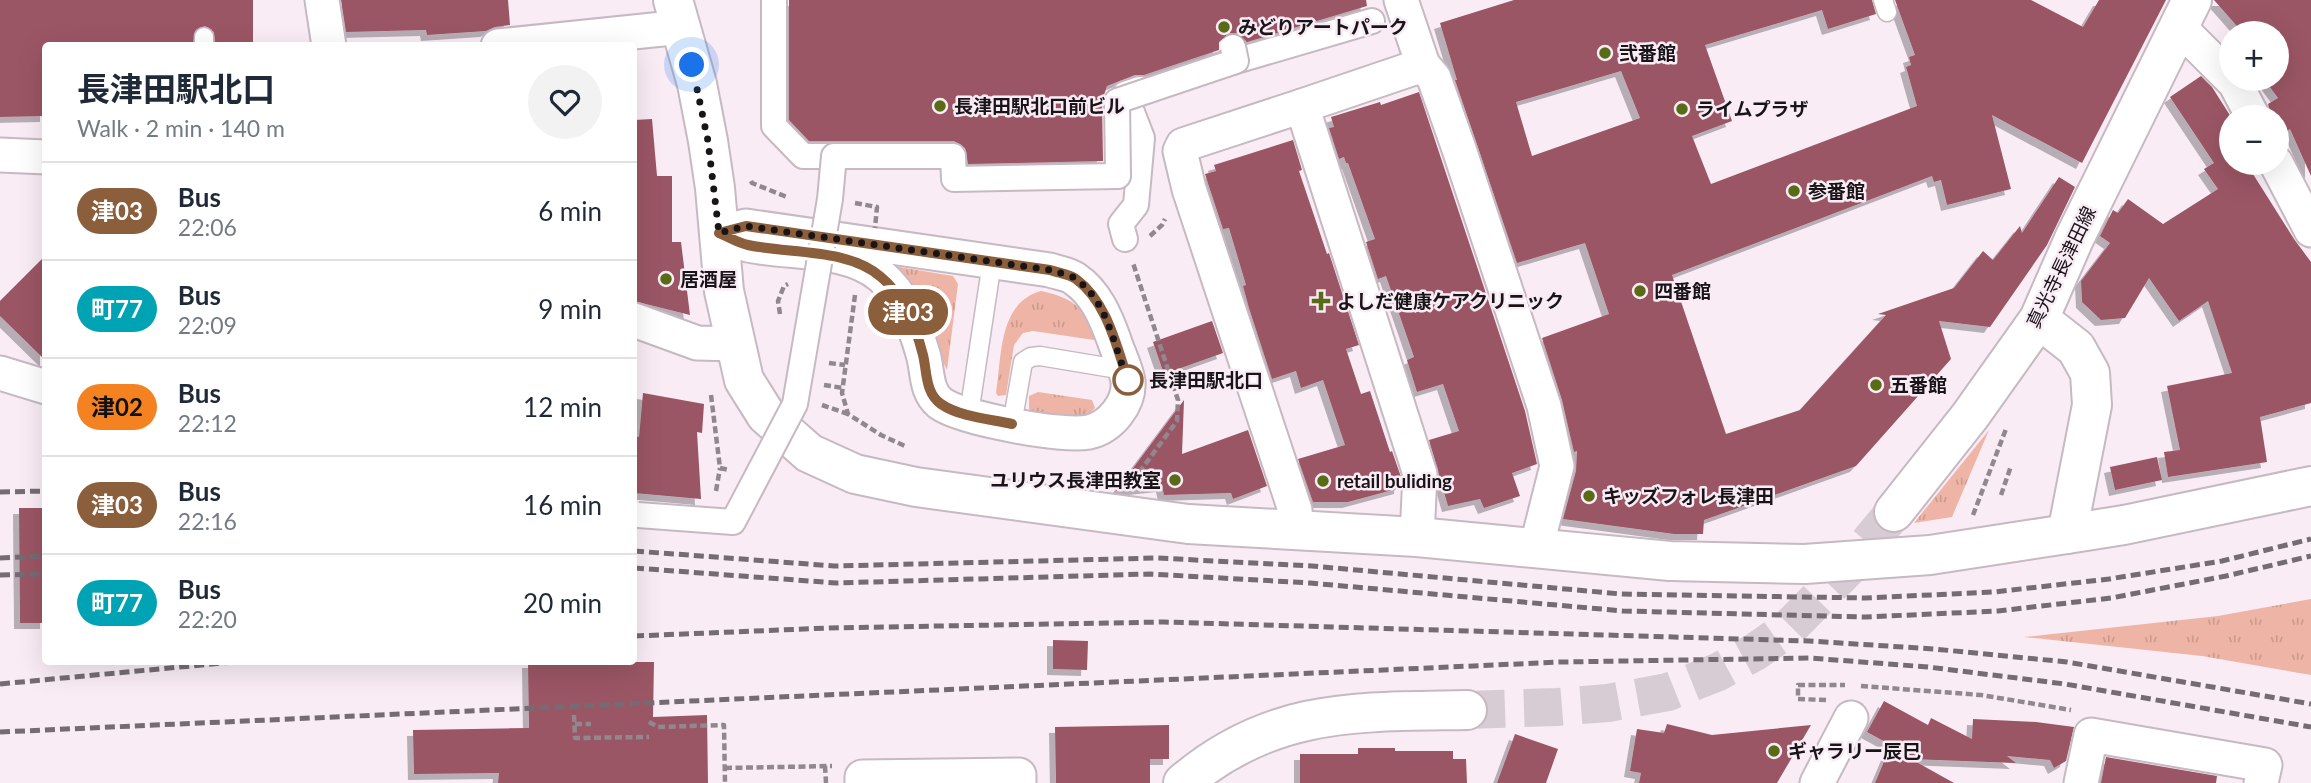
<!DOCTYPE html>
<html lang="en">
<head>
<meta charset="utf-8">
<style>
	body { margin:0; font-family:Lato,"Noto Sans JP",sans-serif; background:#f2f2f3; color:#1f2937; height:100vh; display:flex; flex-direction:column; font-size:26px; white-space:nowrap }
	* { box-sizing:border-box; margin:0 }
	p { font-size:23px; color:#747a83 }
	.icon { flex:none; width:38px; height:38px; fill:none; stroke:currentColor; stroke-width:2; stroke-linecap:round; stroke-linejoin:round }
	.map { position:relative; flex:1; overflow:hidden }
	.panel { position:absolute; left:42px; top:42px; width:595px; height:623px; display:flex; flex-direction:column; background:#fff; border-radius:7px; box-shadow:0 7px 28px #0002 }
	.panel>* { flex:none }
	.badge { padding:0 14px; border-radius:23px; font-size:24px; line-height:46px }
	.tools { position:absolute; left:2219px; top:21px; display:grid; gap:14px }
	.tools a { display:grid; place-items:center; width:70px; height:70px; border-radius:50%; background:#fff; box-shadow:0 7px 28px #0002; font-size:35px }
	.you { position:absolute; width:35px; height:35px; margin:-18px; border:5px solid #fff; border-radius:50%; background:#1a73e8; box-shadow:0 0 0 10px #1a73e833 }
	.map>.badge { position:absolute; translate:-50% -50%; box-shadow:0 0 0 4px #fff }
	.round { display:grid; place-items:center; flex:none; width:74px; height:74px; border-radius:37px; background:#f2f2f3 }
	.summary { display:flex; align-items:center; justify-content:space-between; height:119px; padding:0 35px }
	h1 { font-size:33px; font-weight:700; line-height:52px }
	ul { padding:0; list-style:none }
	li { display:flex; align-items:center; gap:21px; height:98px; padding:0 35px; border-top:2px solid #e0e1e3 }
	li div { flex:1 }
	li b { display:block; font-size:26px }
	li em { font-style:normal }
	li .badge { min-width:77px; font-weight:700; text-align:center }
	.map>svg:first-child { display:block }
	.grass { fill:url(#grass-tufts) }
	.building { fill:#9b5665; fill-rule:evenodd; filter:url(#shadow) }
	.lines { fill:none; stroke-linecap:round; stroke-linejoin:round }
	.secondary-tunnel { stroke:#d7ccd4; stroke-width:38; stroke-dasharray:38 19; stroke-linecap:butt }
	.service-casing { stroke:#c6b9c2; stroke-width:21 }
	.pedestrian-casing { stroke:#c6b9c2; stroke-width:28 }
	.minor-casing { stroke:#c6b9c2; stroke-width:37 }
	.tertiary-casing { stroke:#c6b9c2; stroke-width:42 }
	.secondary-casing { stroke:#c6b9c2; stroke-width:42 }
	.path { stroke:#91888f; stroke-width:4.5; stroke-dasharray:7 3.5; stroke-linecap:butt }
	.service { stroke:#fff; stroke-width:18 }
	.pedestrian { stroke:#fff; stroke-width:24 }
	.minor { stroke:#fff; stroke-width:33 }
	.tertiary { stroke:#fff; stroke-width:38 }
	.secondary { stroke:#fff; stroke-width:38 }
	.rail { stroke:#746c72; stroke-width:5; stroke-dasharray:10 5; stroke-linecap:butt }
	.pedestrian-bridge-casing { stroke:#c6b9c2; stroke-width:28; stroke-linecap:butt }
	.path-bridge { stroke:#91888f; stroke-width:4.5; stroke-dasharray:7 3.5; stroke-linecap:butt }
	.pedestrian-bridge { stroke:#fff; stroke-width:24 }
	.line-casing { stroke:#fff; stroke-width:16 }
	.line { stroke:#8b5e3c; stroke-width:10 }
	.walk { stroke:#181417; stroke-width:7; stroke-dasharray:0 12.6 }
	.poi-dot { fill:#596b17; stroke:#f9ecf5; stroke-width:2.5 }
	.stop-dot { fill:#fff; stroke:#8b5e3c; stroke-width:3.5 }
	.labels { text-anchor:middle; stroke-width:5; stroke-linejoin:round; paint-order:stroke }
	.poi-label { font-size:19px; font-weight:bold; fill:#181417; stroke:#f9ecf5; text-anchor:start }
	.street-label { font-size:19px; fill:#181417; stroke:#f9ecf5 }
	.stop-label { font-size:19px; font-weight:bold; fill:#181417; stroke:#f9ecf5; text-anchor:start }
</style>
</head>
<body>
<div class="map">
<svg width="2311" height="783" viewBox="0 0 2311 783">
	<defs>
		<pattern id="grass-tufts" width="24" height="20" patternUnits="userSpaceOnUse" patternTransform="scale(1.75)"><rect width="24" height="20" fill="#eeb5a6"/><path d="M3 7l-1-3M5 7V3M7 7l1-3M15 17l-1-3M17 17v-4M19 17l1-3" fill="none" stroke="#cb9b8e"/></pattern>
		<filter id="shadow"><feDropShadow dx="-6" dy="6" stdDeviation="0" flood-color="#0004"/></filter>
	</defs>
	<rect width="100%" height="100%" fill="#f9ecf5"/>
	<!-- grass -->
	<g class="grass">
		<polygon points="899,267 953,276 958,284 947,370 897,269"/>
		<path d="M 1041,291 C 1071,297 1086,308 1096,337 L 1094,340 L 1033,331 L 1023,333 L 1014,345 L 1006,395 L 998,396 L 996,393 C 1002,356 998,303 1041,291 Z"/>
		<path d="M 1038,392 L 1092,400 L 1095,408 C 1080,427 1053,416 1033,413 L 1029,409 L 1029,396 Z"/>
		<polygon points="1989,430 1952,517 1914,523"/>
		<polygon points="2311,599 2311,675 2202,656 2024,637 2218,616"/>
	</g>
	<!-- building -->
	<g class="building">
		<polygon points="0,0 253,0 253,46 215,46 214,32 205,26 195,31 193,46 46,46 46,116 0,117"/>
		<polygon points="341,0 508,0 510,25 495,27 486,31 427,35 426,30 346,32"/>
		<polygon points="789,0 1366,0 1367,6 1247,42 1238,33 1229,33 1219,42 1219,50 1144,75 1135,75 1107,86 1102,101 1103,161 968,164 965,148 954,141 809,141 789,120"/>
		<path d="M 1514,0 L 1872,0 L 1876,14 L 1828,29 L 1822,10 L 1705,45 L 1732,121 L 1692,136 L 1711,184 L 1917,106 L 1906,67 L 1911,65 L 1909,57 L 1915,55 L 1895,0 L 2031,0 L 2083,27 L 2099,0 L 2166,0 L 2082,163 L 1992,115 L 2011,189 L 1947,205 L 1941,180 L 1934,182 L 1932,176 L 1672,275 L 1726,434 L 1800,410 L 1886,315 L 1878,314 L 1954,288 L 1983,251 L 1993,260 L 2020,226 L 2022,233 L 2059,177 L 2075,187 L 2047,245 L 1990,327 L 1939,321 L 1951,359 L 1856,466 L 1704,520 L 1703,534 L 1674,534 L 1563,519 L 1576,471 L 1577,451 L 1574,452 L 1562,400 L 1542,338 L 1609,314 L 1585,243 L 1517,263 L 1455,80 L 1457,80 L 1440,23 ZM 1621,71 L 1640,118 L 1532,156 L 1516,102 Z"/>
		<polygon points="2214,0 2311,0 2311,176 2290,129 2277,137 2277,117 2272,117 2268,104 2278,98 2264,79 2277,79 2277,33 2243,33"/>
		<polygon points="2201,76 2212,87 2231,117 2231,163 2246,163 2294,239 2311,262 2311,403 2260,417 2267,462 2168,477 2164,452 2180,450 2167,386 2232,373 2208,301 2179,321 2149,278 2125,318 2101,320 2082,302 2081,281 2110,243 2100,236 2113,210 2118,213 2128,199 2163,224 2218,189 2204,169 2214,163 2170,97"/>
		<polygon points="1419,92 1525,411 1537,464 1512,473 1520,496 1484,508 1480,499 1448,506 1429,440 1459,431 1443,384 1417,392 1407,360 1414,357 1386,276 1378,279 1366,242 1375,239 1348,163 1346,163 1344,157 1339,159 1329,128 1334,127 1331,117 1380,102 1381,105"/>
		<polygon points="652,119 657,176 672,176 672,242 681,242 690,315 634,301 634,120"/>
		<polygon points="1293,140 1302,170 1299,171 1327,254 1329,253 1359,345 1346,349 1361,394 1370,391 1390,452 1392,451 1401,477 1400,488 1348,502 1313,502 1298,459 1345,445 1323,380 1301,388 1296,371 1272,379 1249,308 1243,286 1246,285 1229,228 1223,229 1205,174 1216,171 1214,165"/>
		<polygon points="46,255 46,361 0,316 0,301"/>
		<polygon points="1212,321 1223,353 1164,374 1153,342"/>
		<polygon points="643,393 704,404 702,433 697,432 701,499 634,493 634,436 639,437"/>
		<polygon points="1184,400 1182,454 1248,430 1267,486 1233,499 1231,493 1164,495 1162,486 1116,491"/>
		<polygon points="2157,457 2162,480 2115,490 2110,467"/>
		<polygon points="19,508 46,508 46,623 20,623"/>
		<polygon points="1053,640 1088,641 1087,670 1053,669"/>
		<polygon points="528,662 654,662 653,717 707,715 708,783 498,783 499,773 414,774 413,730 529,728"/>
		<polygon points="1884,701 1928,725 1931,718 1972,739 1973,719 2036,722 2074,727 2066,761 2054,768 2050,760 2007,756 2016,763 1911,759 1954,783 1875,783 1891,745 1867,732"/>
		<polygon points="1667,724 1712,735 1811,725 1777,783 1639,783 1641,773 1630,771 1637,729 1664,733"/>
		<polygon points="1169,725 1169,759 1150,759 1150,783 1056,783 1055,727"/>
		<polygon points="1515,734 1558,749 1546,783 1497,783"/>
		<polygon points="1358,748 1395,748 1395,751 1453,751 1453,759 1466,759 1467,783 1300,783 1300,754 1358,754"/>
		<polygon points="2106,757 2217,776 2216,783 2101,783"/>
	</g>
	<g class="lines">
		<!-- secondary-tunnel -->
		<polyline class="secondary-tunnel" points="1467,710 1557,707 1608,703 1668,692 1718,672 1755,652 1789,628 1845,571 1894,512"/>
		<!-- service casing -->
		<g class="service-casing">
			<g id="service">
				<polyline points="1883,0 1887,12"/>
				<polyline points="204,37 204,46"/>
				<polyline points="969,414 992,262"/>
				<polyline points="1012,424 1023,362 1031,357 1040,356 1124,370"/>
			</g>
		</g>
		<!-- pedestrian casing -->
		<g class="pedestrian-casing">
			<g id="pedestrian">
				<polyline points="774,0 774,126 803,156 834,156"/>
				<polyline points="1215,67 1372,21"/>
				<polyline points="1125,239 1121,224 1136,205 1142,138 1125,94 1140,89"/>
			</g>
		</g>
		<!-- minor casing -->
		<g class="minor-casing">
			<g id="minor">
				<polyline points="322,0 329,46"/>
				<polyline points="1401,0 1423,65 1434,78 1459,149 1544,406 1557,466 1536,549"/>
				<polyline points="2179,27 2235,83 2253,117"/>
				<polyline points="498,46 682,27"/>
				<polyline points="0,155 46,157"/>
				<polyline points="2276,163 2311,230"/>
				<path d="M 746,226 L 1050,270 C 1058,273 1069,274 1075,279 C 1096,293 1106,318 1114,340 C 1118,353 1126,368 1128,381 C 1130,403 1111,427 1089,432 C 1079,434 1068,433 1058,432 C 1032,430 959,417 940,403 C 925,391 928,370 923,354 C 915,326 904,295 881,276 C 846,247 790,254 748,245 C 738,243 728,237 719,233 Z"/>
				<polyline points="634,320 697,343 736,344"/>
				<polyline points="0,373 46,387"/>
				<polyline points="1297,531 1295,510 1189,189 1180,151 1183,145 1302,106"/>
				<polyline points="1417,537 1420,474 1302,106 1423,65"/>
				<polyline points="862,783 862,777 1019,775 1019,783"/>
				<polyline points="1817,783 1851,718"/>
				<polyline points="2081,783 2091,735 2265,765 2261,783"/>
			</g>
		</g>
		<!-- tertiary casing -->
		<g class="tertiary-casing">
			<g id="tertiary">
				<polyline points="673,0 697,84 708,141 715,188 724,291 744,380 766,415 809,453 855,474 916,487 1188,524 1417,537 1670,561 1805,564 1930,555 2067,534 2124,525 2311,486"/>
				<polyline points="2039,319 2076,348 2090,373 2092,405 2067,534"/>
			</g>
		</g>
		<!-- secondary casing -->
		<g class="secondary-casing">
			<g id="secondary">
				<polyline points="1894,512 1970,416 2039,319 2074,239 2192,0"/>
				<path d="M 1183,783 C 1272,707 1358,712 1467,710"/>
			</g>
		</g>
		<!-- path -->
		<g class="path">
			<polyline points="751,181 752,183 787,197"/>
			<polyline points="1150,236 1162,225 1165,219"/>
			<polyline points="855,295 842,393 848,414 881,435 907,447"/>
			<polyline points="780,314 778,301 784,286 788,284"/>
			<polyline points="829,363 845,365"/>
			<polyline points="824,385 843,388"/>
			<polyline points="711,395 720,468 729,470"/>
			<polyline points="822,405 848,414"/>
			<polyline points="1133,481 1177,421 1178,400 1133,263"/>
			<polyline points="716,491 720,468"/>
			<polyline points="2001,495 2011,466"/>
			<polyline points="1973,515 2006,429"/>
			<polyline points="1861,686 1981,695 2071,710"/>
			<polyline points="1826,700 1798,699 1798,685 1845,685"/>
			<polyline points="574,715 575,738 649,737"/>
			<polyline points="649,722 658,727 724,725 725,783"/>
			<polyline points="575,724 591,724"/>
			<polyline points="825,766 826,783"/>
			<polyline points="725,768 832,766"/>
		</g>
		<!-- service -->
		<use href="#service" class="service"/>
		<!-- pedestrian -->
		<use href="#pedestrian" class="pedestrian"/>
		<!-- minor -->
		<use href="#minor" class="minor"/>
		<!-- tertiary -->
		<use href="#tertiary" class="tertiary"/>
		<!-- secondary -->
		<use href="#secondary" class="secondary"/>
		<!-- rail -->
		<g class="rail">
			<polyline points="0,492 46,491"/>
			<polyline points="634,551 834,566 1157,558 1312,566 1621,594 1865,598 1994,592 2109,579 2222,561 2311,539"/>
			<polyline points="0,558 46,556"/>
			<polyline points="634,568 836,583 1150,574 1310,583 1623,611 1866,617 1998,611 2111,598 2226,576 2311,556"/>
			<polyline points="0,575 46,574"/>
			<polyline points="634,636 829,628 1164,622 1809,641 1934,649 2067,662 2311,704"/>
			<polyline points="0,684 233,662"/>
			<polyline points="0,732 1561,662 1809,658 1928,667 2065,684 2311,727"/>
		</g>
		<!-- pedestrian-bridge casing -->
		<g class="pedestrian-bridge-casing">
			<polyline id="pedestrian-bridge" points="638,515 733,522 795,404 830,199 834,156 953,156 954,179 1118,176 1117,101 1236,61 1233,47"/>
		</g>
		<!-- path-bridge -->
		<polyline class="path-bridge" points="855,203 877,207 875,228"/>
		<!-- pedestrian-bridge -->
		<use href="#pedestrian-bridge" class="pedestrian-bridge"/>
	</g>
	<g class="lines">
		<!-- line casing -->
		<g class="line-casing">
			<path id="line" d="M 1012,424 C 990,419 960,417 941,404 C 925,393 927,371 923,355 C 916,327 904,296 881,277 C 848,248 789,254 748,245 C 738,243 729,237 719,233 L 746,226 L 1050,270 C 1058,273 1069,274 1076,279 C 1107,302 1116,345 1128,380"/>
		</g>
		<!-- line -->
		<use href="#line" class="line"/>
		<!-- walk -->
		<path class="walk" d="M 692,65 L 708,141 L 719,233 L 746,226 L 1050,270 C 1058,273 1069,274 1076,279 C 1109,303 1113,346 1128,380"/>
	</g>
	<!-- markers -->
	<g class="poi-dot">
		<circle cx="1224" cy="27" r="7"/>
		<circle cx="1605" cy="53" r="7"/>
		<circle cx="940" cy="106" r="7"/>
		<circle cx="1682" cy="109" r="7"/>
		<circle cx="1794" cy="191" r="7"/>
		<circle cx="666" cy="279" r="7"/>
		<circle cx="1640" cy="291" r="7"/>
		<path d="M1317.5 290.5h7v7h7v7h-7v7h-7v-7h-7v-7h7z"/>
		<circle cx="1876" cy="385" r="7"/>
		<circle cx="1175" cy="480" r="7"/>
		<circle cx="1323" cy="481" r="7"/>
		<circle cx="1589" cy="496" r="7"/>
		<circle cx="1774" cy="751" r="7"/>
	</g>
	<circle class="stop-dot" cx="1128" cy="380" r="14"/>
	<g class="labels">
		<!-- poi labels -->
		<g class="poi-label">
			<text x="1238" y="34">みどりアートパーク</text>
			<text x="1619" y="60">弐番館</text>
			<text x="954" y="113">長津田駅北口前ビル</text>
			<text x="1696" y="116">ライムプラザ</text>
			<text x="1808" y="198">参番館</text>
			<text x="680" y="286">居酒屋</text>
			<text x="1654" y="298">四番館</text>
			<text x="1337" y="308">よしだ健康ケアクリニック</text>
			<text x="1890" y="392">五番館</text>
			<text x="1161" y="487" text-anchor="end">ユリウス長津田教室</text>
			<text x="1337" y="488">retail buliding</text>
			<text x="1603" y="503">キッズフォレ長津田</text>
			<text x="1788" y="758">ギャラリー辰巳</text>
		</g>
		<!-- street labels -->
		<g class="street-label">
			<text transform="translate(2061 267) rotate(-64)" y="7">真光寺長津田線</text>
		</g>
		<!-- stop labels -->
		<g class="stop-label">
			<text x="1149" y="387">長津田駅北口</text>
		</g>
	</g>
</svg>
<div class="tools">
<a>+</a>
<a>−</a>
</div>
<div class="you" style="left:692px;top:65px"></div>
<b class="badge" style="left:908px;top:312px;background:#8b5e3c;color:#fff">津03</b>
<section class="panel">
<div class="summary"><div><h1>長津田駅北口</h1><p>Walk · 2 min · 140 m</p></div><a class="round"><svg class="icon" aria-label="heart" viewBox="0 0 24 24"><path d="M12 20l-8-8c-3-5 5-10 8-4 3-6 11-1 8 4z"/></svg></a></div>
<ul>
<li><span class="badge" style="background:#8b5e3c;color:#fff">津03</span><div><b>Bus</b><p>22:06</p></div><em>6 min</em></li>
<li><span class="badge" style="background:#00a3b4;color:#fff">町77</span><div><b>Bus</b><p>22:09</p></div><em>9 min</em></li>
<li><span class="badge" style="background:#f58220;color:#111">津02</span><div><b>Bus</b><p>22:12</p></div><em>12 min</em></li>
<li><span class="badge" style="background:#8b5e3c;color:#fff">津03</span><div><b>Bus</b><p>22:16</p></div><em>16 min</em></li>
<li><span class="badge" style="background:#00a3b4;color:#fff">町77</span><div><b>Bus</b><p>22:20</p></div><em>20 min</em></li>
</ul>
</section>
</div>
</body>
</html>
